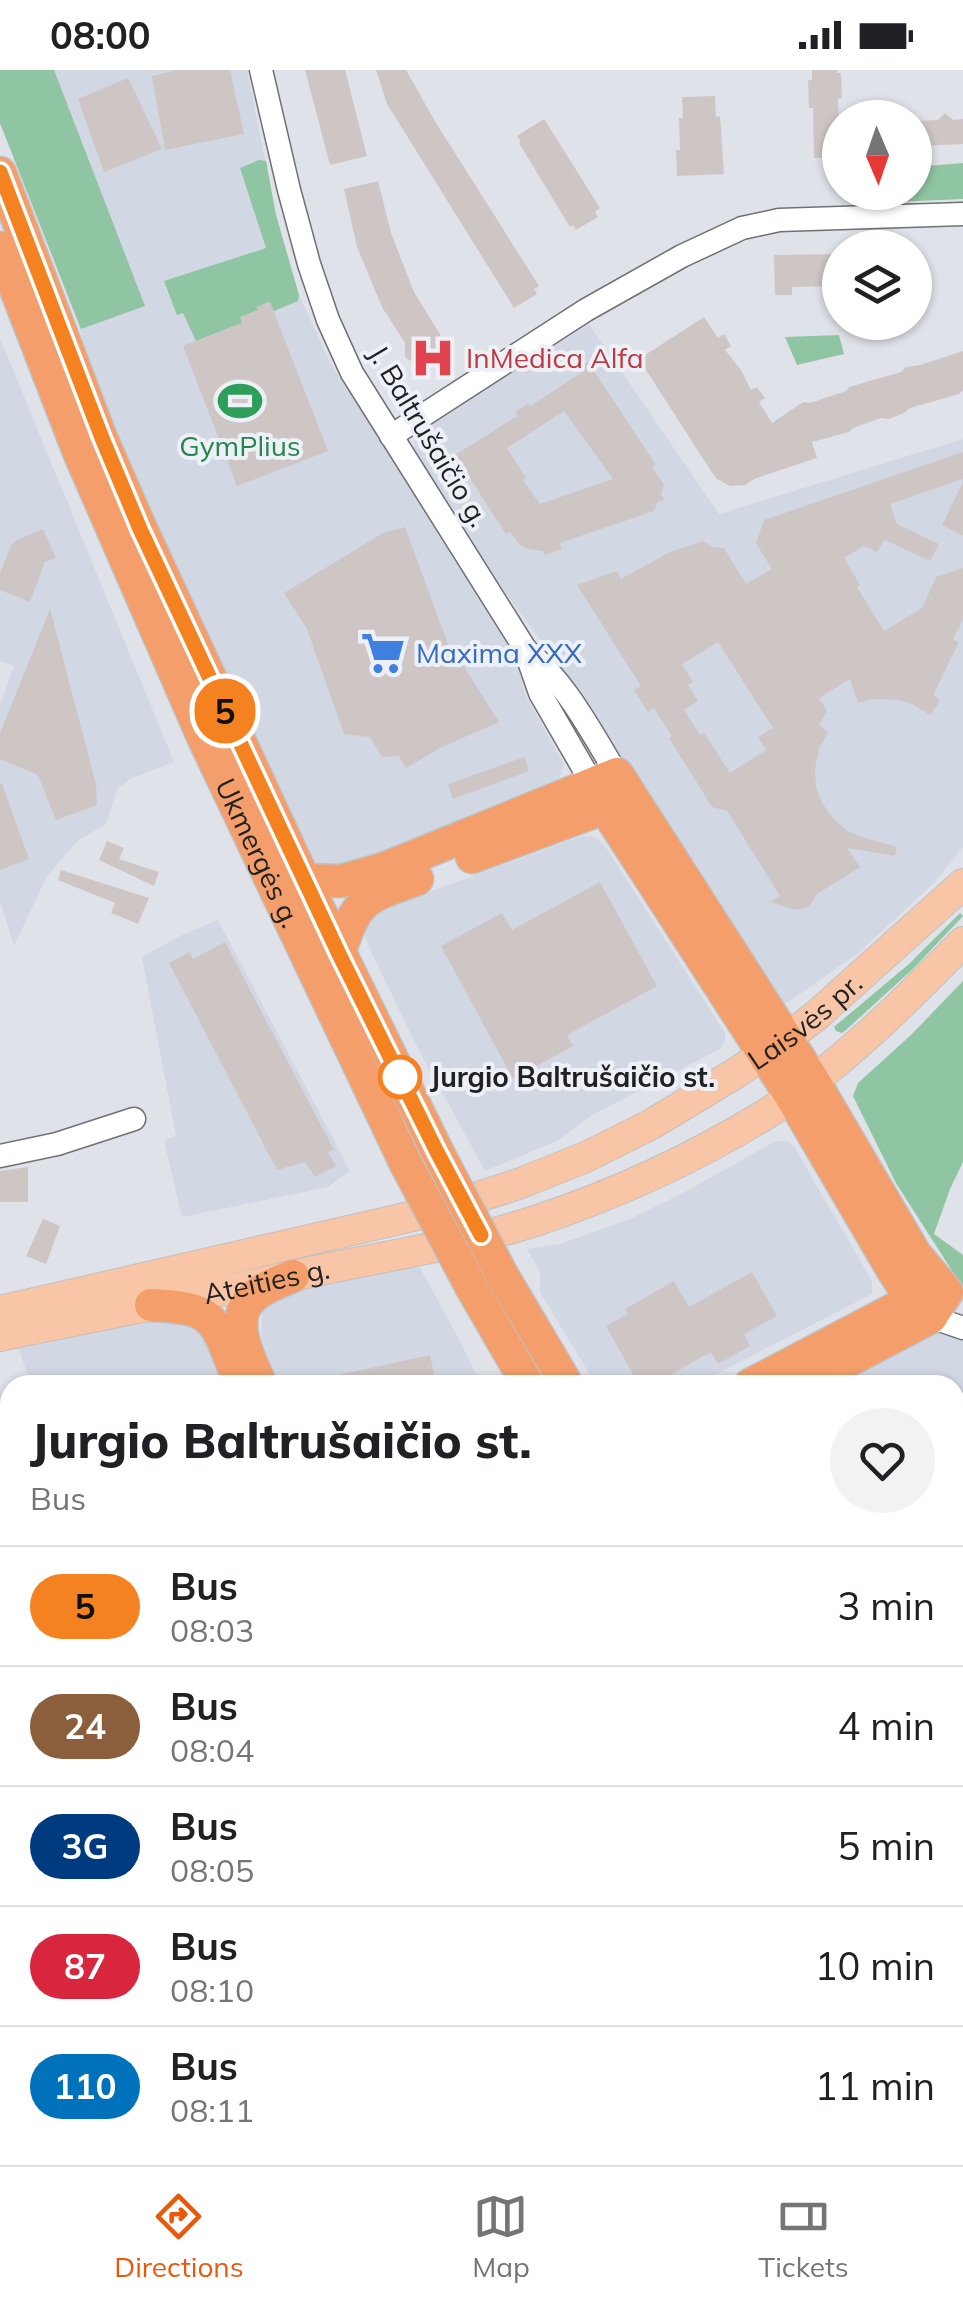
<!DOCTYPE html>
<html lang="en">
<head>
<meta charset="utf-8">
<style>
	body { margin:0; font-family:Mulish,sans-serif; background:#f2f2f2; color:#202124; height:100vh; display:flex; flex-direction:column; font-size:38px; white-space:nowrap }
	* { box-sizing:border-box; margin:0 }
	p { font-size:32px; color:#757577 }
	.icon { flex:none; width:55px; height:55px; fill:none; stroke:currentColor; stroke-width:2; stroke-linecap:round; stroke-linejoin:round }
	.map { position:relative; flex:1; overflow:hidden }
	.details { position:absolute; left:0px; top:1305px; width:965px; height:790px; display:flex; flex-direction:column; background:#fff; border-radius:30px 30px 0 0; box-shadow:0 2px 8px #0004 }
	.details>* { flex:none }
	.badge { padding:0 20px; border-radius:32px; font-size:35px; line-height:65px }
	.needle { width:65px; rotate:178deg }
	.buttons { position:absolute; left:822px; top:30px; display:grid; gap:20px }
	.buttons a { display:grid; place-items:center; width:110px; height:110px; border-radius:50%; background:#fff; box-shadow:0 2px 8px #0004; font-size:50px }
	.map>.badge { position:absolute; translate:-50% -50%; box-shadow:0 0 0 5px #fff }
	.round { display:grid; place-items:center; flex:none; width:105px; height:105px; border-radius:52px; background:#f2f2f2 }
	.headline { display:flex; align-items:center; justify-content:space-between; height:170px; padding:0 30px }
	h1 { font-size:48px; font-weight:800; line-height:75px }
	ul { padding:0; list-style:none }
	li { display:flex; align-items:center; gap:30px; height:120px; padding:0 30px; border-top:2px solid #e0e0e0 }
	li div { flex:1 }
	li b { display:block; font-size:38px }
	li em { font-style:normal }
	li .badge { min-width:110px; font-weight:700; text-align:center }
	.status { display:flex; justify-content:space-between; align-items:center; height:70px; padding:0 50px; background:#fff; direction:ltr }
	.status svg { height:28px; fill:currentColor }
	.dock { display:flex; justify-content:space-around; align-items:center; height:140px; border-top:2px solid #e0e0e0; background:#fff; font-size:28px; color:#757577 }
	.dock a { display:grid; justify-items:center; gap:5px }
	.dock .on { color:#ea580c }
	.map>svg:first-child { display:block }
	.built { fill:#d2d7e4 }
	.green { fill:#90c5a3 }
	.building { fill:#cec6c5; fill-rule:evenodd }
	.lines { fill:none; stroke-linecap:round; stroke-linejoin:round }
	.minor-casing { stroke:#6e7076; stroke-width:25 }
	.major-casing { stroke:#c1c1c1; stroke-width:32 }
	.highway-casing { stroke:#c1c1c1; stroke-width:35 }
	.minor { stroke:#fff; stroke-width:22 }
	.major { stroke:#f8c5a6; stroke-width:30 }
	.highway { stroke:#f39e6b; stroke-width:32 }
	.highway-bridge-casing { stroke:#c1c1c1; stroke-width:35; stroke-linecap:butt }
	.highway-bridge { stroke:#f39e6b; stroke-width:32 }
	.line-casing { stroke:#fff; stroke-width:22 }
	.line { stroke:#f58220; stroke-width:15 }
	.stop-dot { fill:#fff; stroke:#f58220; stroke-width:5 }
	.labels { text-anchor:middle; stroke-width:8; stroke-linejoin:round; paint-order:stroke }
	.health-label { font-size:28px; fill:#be3a42; stroke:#edf0f7; text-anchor:start }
	.street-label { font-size:28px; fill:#202123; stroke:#edf0f7 }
	.leisure-label { font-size:28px; fill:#27864d; stroke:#edf0f7 }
	.shop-label { font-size:28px; fill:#366cbe; stroke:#edf0f7; text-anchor:start }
	.stop-label { font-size:28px; font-weight:bold; fill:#202123; stroke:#edf0f7; text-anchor:start }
</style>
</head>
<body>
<div class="status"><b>08:00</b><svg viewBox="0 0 49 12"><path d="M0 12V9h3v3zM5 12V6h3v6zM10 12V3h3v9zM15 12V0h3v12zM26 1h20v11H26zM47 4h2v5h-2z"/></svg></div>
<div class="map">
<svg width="963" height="2095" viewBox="0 0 963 2095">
	<rect width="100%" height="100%" fill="#e0e2e9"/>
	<!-- built -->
	<g class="built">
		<polygon points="0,0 247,0 276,145 299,225 331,295 510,569 526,626 564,694 559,710 334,805 310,792 194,545 94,313 80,259 0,53"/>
		<polygon points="589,254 719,444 963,369 963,777 935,812 858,883 787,933 774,930 767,924 564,601 488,500 414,380 416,365 422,357"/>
		<polygon points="0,268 174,692 130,709 117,719 106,754 77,771 47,806 14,876 0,831 0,635 14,596 0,591"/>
		<polygon points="582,766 595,767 605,776 725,963 725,971 721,978 716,981 592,1045 557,1071 485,1101 414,971 369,877 365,865 367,853 372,845 385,838"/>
		<polygon points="218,850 350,1101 328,1117 182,1147 164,1070 176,1066 142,887 182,865"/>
		<polygon points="776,1071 789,1072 795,1078 872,1211 872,1224 695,1315 596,1315 540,1222 540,1201 527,1179 560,1174 630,1149 683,1123"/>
		<polygon points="418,1194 462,1275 481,1315 277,1315 261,1267 262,1242 269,1230 283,1223"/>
		<polygon points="176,1245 200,1250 231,1315 31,1315 19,1279"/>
		<polygon points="931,1262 942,1262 963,1269 963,1916 955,1903 955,1315 819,1315"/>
		<polygon points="10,1582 10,1815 0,1812 0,1588"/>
		<polygon points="955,2022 963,2035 963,2095 837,2095 831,2085 955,2085"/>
		<polygon points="192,2085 376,2085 386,2095 191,2095"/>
	</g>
	<!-- green -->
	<g class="green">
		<polygon points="0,0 54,0 145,236 81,259 0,53"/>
		<polygon points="259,90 266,91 276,145 299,225 298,231 274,241 269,232 257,237 258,240 242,253 196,271 183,243 177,245 164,211 266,178 240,98"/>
		<polygon points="963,93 963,129 894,132 893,123 915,122 915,97"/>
		<polygon points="839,265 844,284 797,295 785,267"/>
		<polygon points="960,843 963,846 914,898 847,959 842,963 836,961 834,957 909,894"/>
		<polygon points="963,911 963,1092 950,1119 934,1164 963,1185 963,1218 896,1113 853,1026 858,1013 911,965"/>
	</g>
	<!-- building -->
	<g class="building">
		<polygon points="176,0 230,0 244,64 165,80 152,6"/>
		<polygon points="305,0 345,0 367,86 330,95"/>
		<polygon points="376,0 406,0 436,53 539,216 534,219 537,224 514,238 387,34"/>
		<polygon points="812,0 837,0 837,3 841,3 842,28 838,29 839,52 835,52 836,87 814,88 813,38 809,38 808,10 812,10"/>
		<polygon points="128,8 162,79 104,102 78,29"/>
		<polygon points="715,26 716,47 720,46 724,104 677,106 676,80 680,80 679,48 683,48 682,27"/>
		<polygon points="945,43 953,50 963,49 963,74 915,76 915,51 938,50"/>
		<polygon points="544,49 600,138 595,142 598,147 576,160 573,155 570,157 519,73 521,72 517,66"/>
		<polygon points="378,111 391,163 414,222 446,274 435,280 434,285 424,294 417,295 405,287 405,273 382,237 357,177 344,119"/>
		<polygon points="840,184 840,216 792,217 792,225 775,225 774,185"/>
		<polygon points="270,232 328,381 237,416 183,276 242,253 240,247 258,240 256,237"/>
		<polygon points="704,247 718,268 724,264 731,276 725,280 741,300 751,320 757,317 765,328 759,332 772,353 803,332 810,333 846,321 849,317 901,302 906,297 920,295 963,281 963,320 959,324 910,338 904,343 889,349 881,348 853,358 849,362 812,372 817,388 754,409 745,415 730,416 717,409 711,401 639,289"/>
		<path d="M 588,292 L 656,395 L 652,397 L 664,415 L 661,424 L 664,430 L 658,432 L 654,441 L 560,473 L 562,479 L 545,485 L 543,481 L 528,479 L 520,475 L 510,462 L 506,464 L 455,385 L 517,346 L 515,342 L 528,334 L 530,336 L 581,303 L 578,298 ZM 564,341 L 613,409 L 540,434 L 523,410 L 526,408 L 507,378 Z"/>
		<path d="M 963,382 L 963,409 L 890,434 L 897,454 L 939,474 L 930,491 L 885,470 L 877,482 L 864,476 L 844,488 L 860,515 L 857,517 L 884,561 L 922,538 L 936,507 L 963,498 L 963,549 L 953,569 L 959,572 L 933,625 L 940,631 L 930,645 L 912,634 L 899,630 L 873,629 L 858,633 L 850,609 L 819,628 L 827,641 L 819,655 L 828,662 L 819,679 L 815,699 L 816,717 L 822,733 L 833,748 L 846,760 L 862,767 L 897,777 L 895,786 L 847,778 L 860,797 L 817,824 L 809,837 L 795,840 L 770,832 L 780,826 L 727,741 L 712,737 L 669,668 L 672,666 L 654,638 L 648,642 L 634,620 L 641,616 L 577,515 L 617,501 L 621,509 L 670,482 L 703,471 L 712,477 L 724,478 L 746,514 L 772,499 L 756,473 L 764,450 ZM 718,572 L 773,658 L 758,667 L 766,680 L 730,703 L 704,663 L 700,665 L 684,640 L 698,631 L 688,615 L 693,612 L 682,594 Z"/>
		<polygon points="963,412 963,466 942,455"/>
		<polygon points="405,457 457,599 463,595 499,652 440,678 406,698 399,686 382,687 370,667 344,664 307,559 284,523 383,463"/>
		<polygon points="43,459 56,488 45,492 30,532 0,520 0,503 11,475 17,470"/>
		<polygon points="50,539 96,714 97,735 56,750 38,705 0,689 0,663"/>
		<polygon points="524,687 529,701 453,729 448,714"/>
		<polygon points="0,714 2,714 29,789 0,800"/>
		<polygon points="107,771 124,778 119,789 159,802 154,816 99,790"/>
		<polygon points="61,800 149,828 138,854 111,843 115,833 58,810"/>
		<polygon points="600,812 657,916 567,965 573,976 513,1009 441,876 502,843 512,860"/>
		<polygon points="225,872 334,1080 328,1082 336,1096 315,1107 305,1092 277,1100 169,893 190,882 193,889"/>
		<polygon points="28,1097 28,1132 0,1132 0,1101"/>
		<polygon points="43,1149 60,1156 46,1194 26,1186"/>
		<polygon points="752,1202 777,1246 744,1264 750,1276 718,1294 711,1282 663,1309 660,1305 639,1315 606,1256 628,1244 625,1239 674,1211 689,1237"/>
		<polygon points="430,1285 435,1308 426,1310 427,1315 320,1315 320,1309"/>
	</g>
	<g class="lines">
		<!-- minor casing -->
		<g class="minor-casing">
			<g id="minor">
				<polyline points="261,0 289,120 309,194 328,250 352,303 524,577 540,623 593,715"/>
				<polyline points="391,366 586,240 682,186 742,158 779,150 963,144"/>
				<path d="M 526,580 C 566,612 591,662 617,704"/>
				<polyline points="0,1086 57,1074 134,1049"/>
				<polyline points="931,1247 963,1258"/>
				<polyline points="0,1549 10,1544"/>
				<polyline points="817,2085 823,2095"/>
			</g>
		</g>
		<!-- major casing -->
		<g class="major-casing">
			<g id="major">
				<path id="s1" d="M 0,1241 L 435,1141 L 521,1113 L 586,1087 L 652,1054 L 736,1003 L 786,969 L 817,945 L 963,814"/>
				<path id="s2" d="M 0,1266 C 107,1244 214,1223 320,1200 C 392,1185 465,1174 535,1151 C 614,1125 692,1089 763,1046 C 837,999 902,935 963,872"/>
			</g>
		</g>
		<!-- highway casing -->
		<g class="highway-casing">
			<g id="highway">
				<polyline points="0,103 101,368 141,459 298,797 437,1081"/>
				<path id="s3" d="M 0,178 L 79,382 L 204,669 L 406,1094"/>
				<polyline points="593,715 605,738 791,1026 891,1197 912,1230 931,1247"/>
				<polyline points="472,787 623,731"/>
				<polyline points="304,810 341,811 386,798 617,704 813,1010 915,1184 947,1222 931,1247 802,1315"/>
				<path d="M 339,883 C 358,827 363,829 417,809"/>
				<polyline points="502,1205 567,1315"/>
				<polyline points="472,1218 528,1315"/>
				<path d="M 151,1235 C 213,1238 214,1246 235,1301"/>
				<path d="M 261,1315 C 251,1292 229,1252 250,1230 C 260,1218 279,1212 293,1206"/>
				<polyline points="750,1315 912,1230"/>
				<polyline points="955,1944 963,1957"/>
				<polyline points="955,2003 963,2016"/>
			</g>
		</g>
		<!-- minor -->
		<use href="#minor" class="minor"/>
		<!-- major -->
		<use href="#major" class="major"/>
		<!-- highway -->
		<use href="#highway" class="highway"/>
		<!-- highway-bridge casing -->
		<g class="highway-bridge-casing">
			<g id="highway-bridge">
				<polyline points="437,1081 502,1205"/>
				<polyline points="406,1094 472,1218"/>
			</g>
		</g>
		<!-- highway-bridge -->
		<use href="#highway-bridge" class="highway-bridge"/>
	</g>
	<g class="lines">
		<!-- line casing -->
		<g class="line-casing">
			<polyline id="line" points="0,102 102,368 140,459 339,884 437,1082 481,1165"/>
		</g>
		<!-- line -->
		<use href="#line" class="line"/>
	</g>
	<!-- icons -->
	<defs>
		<g id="hospital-bare" transform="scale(3.45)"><path d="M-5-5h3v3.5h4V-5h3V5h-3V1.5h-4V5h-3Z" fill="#e0444e" stroke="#edf0f7" stroke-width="2.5" paint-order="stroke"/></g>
		<g id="stadium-bare" transform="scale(3.45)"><path d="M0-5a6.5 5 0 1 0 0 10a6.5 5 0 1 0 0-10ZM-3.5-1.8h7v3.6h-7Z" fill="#2e9e5b" stroke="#edf0f7" stroke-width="2.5" paint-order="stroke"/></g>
		<g id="supermarket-bare" transform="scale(3.45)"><path d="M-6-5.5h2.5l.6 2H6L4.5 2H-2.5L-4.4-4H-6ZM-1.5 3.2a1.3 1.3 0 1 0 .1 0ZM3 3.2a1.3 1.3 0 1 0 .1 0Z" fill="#3f7fe0" stroke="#edf0f7" stroke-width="2.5" paint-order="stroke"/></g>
	</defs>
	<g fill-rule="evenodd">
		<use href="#hospital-bare" x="433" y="288"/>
		<use href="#stadium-bare" x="240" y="331"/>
		<use href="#supermarket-bare" x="383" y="583"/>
	</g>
	<!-- markers -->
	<circle class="stop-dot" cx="400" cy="1007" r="20"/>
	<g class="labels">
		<!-- health labels -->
		<g class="health-label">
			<text x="466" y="298">InMedica Alfa</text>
		</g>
		<!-- street labels -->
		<g class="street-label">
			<text transform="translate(429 366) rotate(59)" y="10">J. Baltrušaičio g.</text>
			<text dy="10" stroke="none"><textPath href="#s3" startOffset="658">Ukmergės g.</textPath></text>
			<text dy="10" stroke="none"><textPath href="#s1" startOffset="865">Laisvės pr.</textPath></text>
			<text dy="10" stroke="none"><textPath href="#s2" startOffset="272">Ateities g.</textPath></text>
		</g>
		<!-- leisure labels -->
		<g class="leisure-label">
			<text x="240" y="386">GymPlius</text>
		</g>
		<!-- shop labels -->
		<g class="shop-label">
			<text x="416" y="593">Maxima XXX</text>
		</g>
		<!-- stop labels -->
		<g class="stop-label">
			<text x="430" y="1017">Jurgio Baltrušaičio st.</text>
		</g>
	</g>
</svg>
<div class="buttons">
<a><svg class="needle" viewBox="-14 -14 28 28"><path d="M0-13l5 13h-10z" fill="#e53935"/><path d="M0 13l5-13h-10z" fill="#757577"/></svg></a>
<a><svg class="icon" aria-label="layers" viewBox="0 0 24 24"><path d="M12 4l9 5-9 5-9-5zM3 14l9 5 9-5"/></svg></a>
</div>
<b class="badge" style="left:225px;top:641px;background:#f58220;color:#111">5</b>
<section class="details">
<div class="headline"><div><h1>Jurgio Baltrušaičio st.</h1><p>Bus</p></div><a class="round"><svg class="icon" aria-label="heart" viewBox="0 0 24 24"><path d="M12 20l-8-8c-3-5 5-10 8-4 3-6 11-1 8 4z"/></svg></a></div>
<ul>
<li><span class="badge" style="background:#f58220;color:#111">5</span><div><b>Bus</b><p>08:03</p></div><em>3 min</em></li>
<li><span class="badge" style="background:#8b5e3c;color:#fff">24</span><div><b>Bus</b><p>08:04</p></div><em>4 min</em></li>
<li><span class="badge" style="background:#003b80;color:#fff">3G</span><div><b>Bus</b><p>08:05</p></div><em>5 min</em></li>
<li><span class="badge" style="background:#d7263d;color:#fff">87</span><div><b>Bus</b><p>08:10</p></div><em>10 min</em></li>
<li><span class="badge" style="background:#0072bc;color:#fff">110</span><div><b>Bus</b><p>08:11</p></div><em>11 min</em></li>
</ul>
</section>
</div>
<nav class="dock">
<a class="on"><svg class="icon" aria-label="directions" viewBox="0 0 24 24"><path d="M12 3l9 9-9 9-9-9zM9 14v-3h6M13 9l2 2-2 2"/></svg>Directions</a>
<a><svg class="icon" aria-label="map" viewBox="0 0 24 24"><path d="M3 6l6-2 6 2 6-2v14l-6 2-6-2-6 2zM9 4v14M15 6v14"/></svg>Map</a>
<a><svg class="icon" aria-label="tickets" viewBox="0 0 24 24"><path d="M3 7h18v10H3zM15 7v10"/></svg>Tickets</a>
</nav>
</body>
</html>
